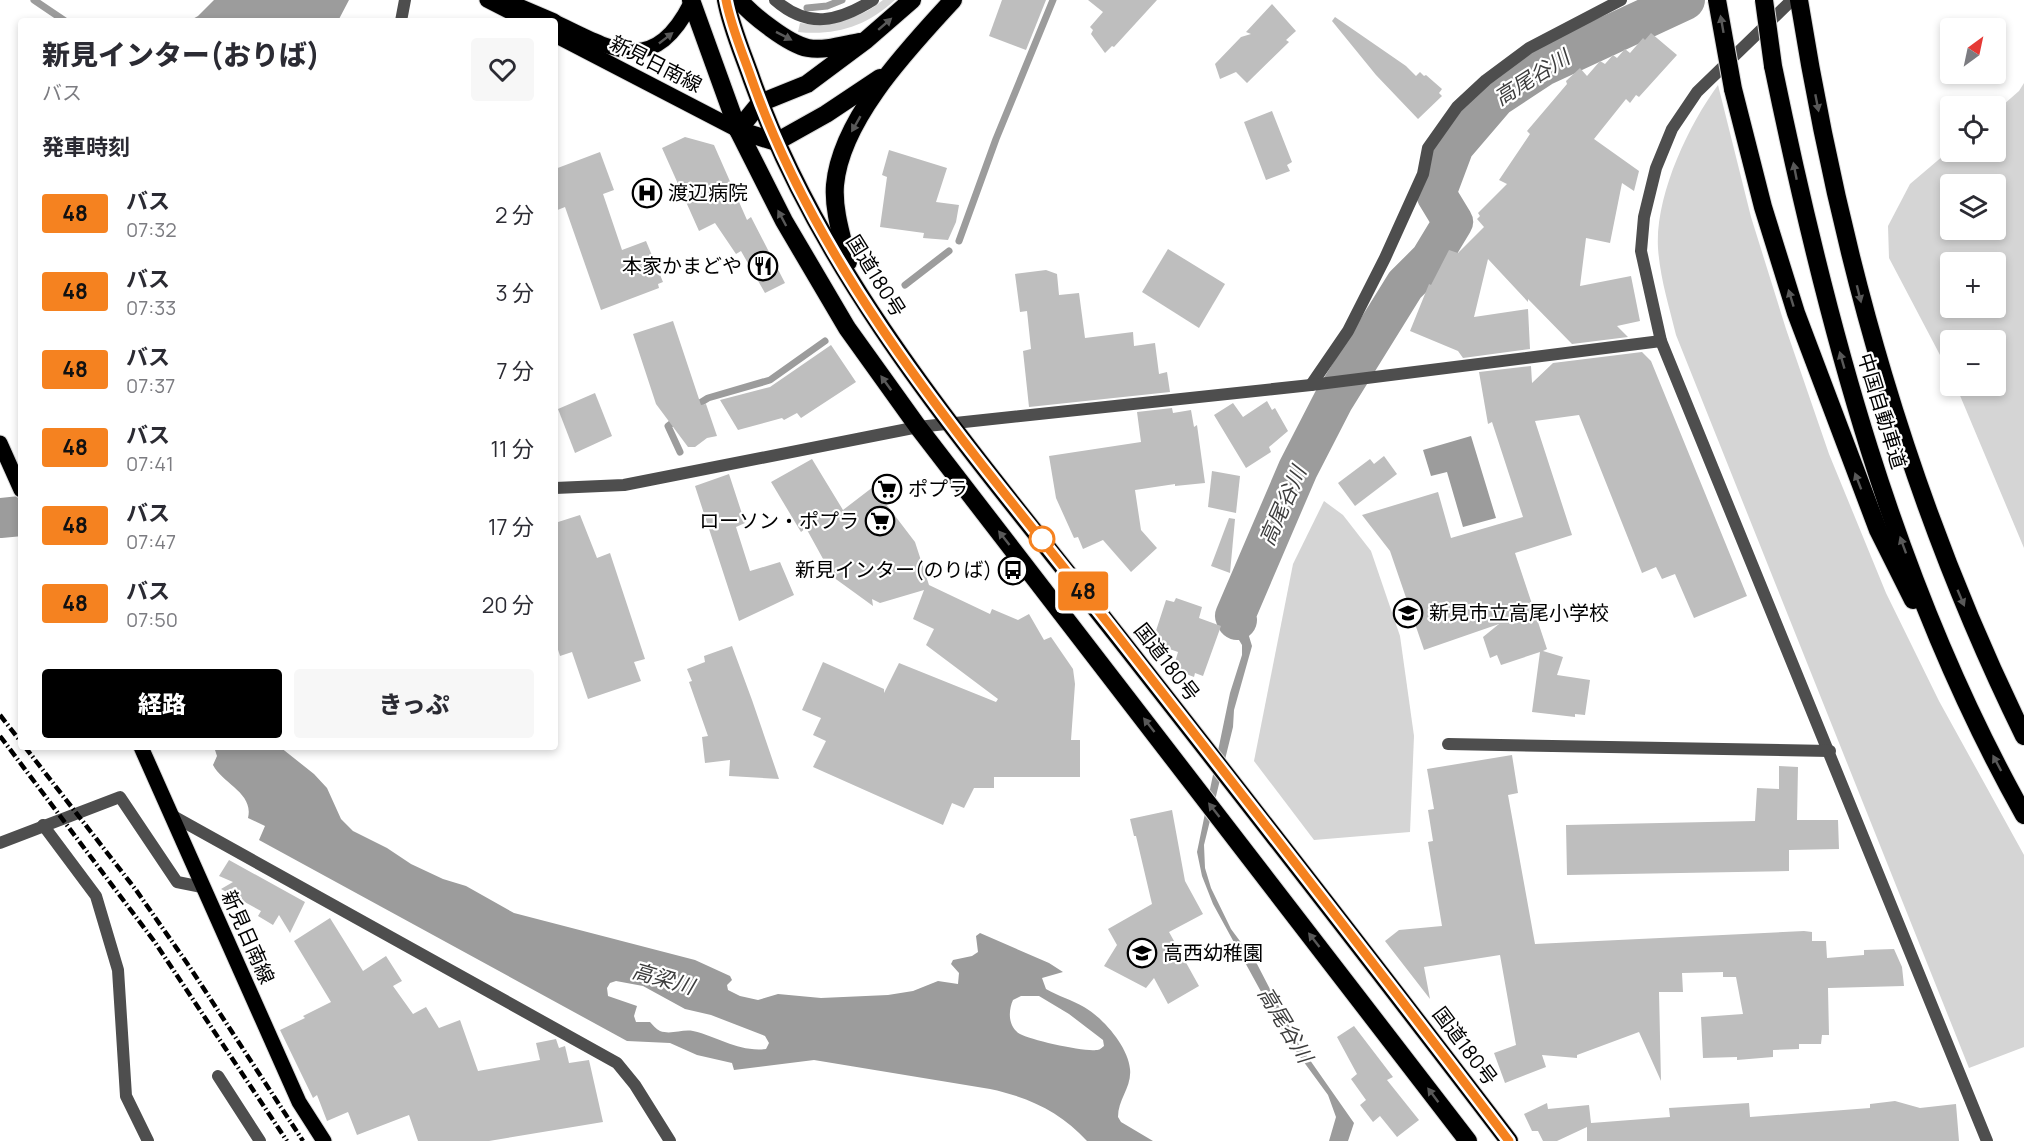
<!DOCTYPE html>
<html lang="ja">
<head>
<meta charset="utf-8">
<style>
	body { margin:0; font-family:Manrope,"Noto Sans JP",sans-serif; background:#f7f7f7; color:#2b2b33; height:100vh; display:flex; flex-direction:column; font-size:22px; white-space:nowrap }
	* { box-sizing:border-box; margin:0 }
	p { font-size:20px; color:#7c7c81 }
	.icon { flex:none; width:33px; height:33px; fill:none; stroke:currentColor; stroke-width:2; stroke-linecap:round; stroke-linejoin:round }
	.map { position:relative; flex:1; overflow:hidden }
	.panel { position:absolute; left:18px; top:18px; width:540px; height:732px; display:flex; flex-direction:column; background:#fff; border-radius:6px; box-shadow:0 3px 9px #0003 }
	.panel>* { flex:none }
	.badge { padding:0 12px; border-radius:4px; font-size:21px; line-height:39px }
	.needle { width:39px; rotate:33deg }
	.tools { position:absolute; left:1940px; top:18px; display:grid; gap:12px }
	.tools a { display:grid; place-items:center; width:66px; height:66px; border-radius:6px; background:#fff; box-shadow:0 3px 9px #0003; font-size:30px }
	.map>.badge { position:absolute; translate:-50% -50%; box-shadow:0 0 0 3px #fff }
	h2 { padding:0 24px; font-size:22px; line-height:54px }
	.round { display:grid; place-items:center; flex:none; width:63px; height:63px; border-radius:6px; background:#f7f7f7 }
	.headline { display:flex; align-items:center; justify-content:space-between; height:102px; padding:0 24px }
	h1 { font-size:28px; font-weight:800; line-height:45px }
	.action { display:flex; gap:12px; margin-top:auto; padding:12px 24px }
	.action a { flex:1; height:69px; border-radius:6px; background:#000; color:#fff; font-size:24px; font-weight:800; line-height:69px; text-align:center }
	.action a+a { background:#f7f7f7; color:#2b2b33 }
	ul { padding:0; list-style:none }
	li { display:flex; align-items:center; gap:18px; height:78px; padding:0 24px }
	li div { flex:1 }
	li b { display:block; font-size:22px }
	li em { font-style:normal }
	li .badge { min-width:66px; font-weight:700; text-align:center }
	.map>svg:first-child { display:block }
	.green { fill:#d5d5d5; fill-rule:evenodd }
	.water { fill:#9c9c9c; fill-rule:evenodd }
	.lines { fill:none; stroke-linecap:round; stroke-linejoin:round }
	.stream { stroke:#9c9c9c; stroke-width:7 }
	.river { stroke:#9c9c9c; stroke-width:40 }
	.building { fill:#bebebe }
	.primary-casing { stroke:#dbdbdb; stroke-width:17 }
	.highway-casing { stroke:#dbdbdb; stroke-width:20 }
	.street { stroke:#4e4e4e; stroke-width:12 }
	.primary { stroke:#000; stroke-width:15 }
	.highway { stroke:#000; stroke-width:18 }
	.rail { stroke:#000; stroke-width:4.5; stroke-dasharray:9 3 1.5 3; stroke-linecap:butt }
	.highway-bridge-casing { stroke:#dbdbdb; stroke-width:20; stroke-linecap:butt }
	.highway-bridge { stroke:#000; stroke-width:18 }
	.oneway { fill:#595959 }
	.line-casing { stroke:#fff; stroke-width:14 }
	.line { stroke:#f58220; stroke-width:9 }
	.stop-dot { fill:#fff; stroke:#f58220; stroke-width:3 }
	.labels { text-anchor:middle; stroke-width:4.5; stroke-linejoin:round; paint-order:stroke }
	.street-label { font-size:20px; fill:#000; stroke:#fff }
	.poi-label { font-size:20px; fill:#000; stroke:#fff; text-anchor:start }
	.water-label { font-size:21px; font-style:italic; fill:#3d3d3d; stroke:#fff }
</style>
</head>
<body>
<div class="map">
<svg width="2024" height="1141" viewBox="0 0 2024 1141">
	<rect width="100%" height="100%" fill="#fff"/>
	<!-- green -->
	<g class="green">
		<path d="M 883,0 L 895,0 C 867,26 836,36 798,32 L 800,23 C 828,27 861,19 883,0 Z"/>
		<path d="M 2024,83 L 2024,548 L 1956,386 L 1995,386 L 1995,340 L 1950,340 L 1950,374 L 1889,258 L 1888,226 L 1910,184 L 1950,150 L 1995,152 L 1995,112 L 2019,91 ZM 1950,184 L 1995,184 L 1995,230 L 1950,230 ZM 1950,262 L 1995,262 L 1995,308 L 1950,308 Z"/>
		<path d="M 1718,85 L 1751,217 L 1786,329 L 1829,454 L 1886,593 L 1939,701 L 2024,855 L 2024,1047 L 1969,1068 L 1676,335 C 1669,306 1660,278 1658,248 C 1655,196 1688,126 1718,85 Z"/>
		<polygon points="1324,501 1343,515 1371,551 1400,636 1414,736 1410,832 1314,840 1254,761 1293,564"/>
	</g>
	<!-- water -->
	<g class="water">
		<polygon points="214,0 349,0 338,21 189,21 198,16"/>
		<polygon points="1471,436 1496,518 1463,527 1447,472 1431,476 1423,450"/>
		<polygon points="1249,568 1265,570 1245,610 1244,620 1252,646 1234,710 1233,727 1204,845 1205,868 1211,888 1231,929 1257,964 1298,1043 1354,1123 1348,1141 1329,1141 1336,1117 1328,1095 1287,1039 1213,904 1202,876 1197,852 1230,693 1242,655 1242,645 1227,620"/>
		<path d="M 214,747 L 280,747 L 314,774 L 327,788 L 341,819 L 353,831 L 387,848 L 411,864 L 443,879 L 466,886 L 514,913 L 695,960 L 730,976 L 732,980 L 727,985 L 728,990 L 740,996 L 758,1000 L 778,994 L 821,998 L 888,995 L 913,991 L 938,981 L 958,984 L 959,973 L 951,964 L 953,960 L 972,956 L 978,952 L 976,936 L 980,933 L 1049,963 L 1063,972 L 1042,978 L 1046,989 C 1058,996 1072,1000 1084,1007 C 1102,1017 1128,1046 1130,1069 C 1132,1087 1118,1099 1118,1117 L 1121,1122 L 1153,1141 L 1087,1141 C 1061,1112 1028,1097 990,1089 L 814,1060 L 734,1070 L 732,1063 L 697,1055 L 670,1043 L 627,1041 L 259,840 L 265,826 L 248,818 C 254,793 223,784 213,765 L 217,756 ZM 616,981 L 643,986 L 685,1009 L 711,1015 L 765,1036 L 769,1043 L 766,1049 C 738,1052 719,1037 693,1031 C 682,1029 671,1035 660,1031 C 656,1029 653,1025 650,1022 L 636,1022 L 634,1016 L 637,1006 L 608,996 L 607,988 L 610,983 ZM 1021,996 L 1039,996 L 1069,1014 L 1103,1040 L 1104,1046 C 1100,1049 1100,1050 1096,1050 C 1085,1052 1030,1040 1020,1034 C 1008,1027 1008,1011 1013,1000 Z"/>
	</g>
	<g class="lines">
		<!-- stream -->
		<g class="stream">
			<polyline points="34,0 65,21"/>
			<polyline points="807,8 827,6 842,0"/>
			<polyline points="959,241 996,139 1053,0"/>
			<polyline points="905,285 949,251"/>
			<polyline points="692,408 708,398 770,380 825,341"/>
			<polyline points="676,420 668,426 680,452"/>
		</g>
		<!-- river -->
		<g class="river">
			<polyline points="0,518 21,516"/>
			<polyline points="1237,620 1235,616 1298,469 1333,401 1405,285 1430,260 1453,222 1436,194 1454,146 1496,97 1543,66 1685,0"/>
		</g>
	</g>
	<!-- building -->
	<g class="building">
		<polygon points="1002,0 1046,0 1026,50 989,36"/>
		<polygon points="1088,0 1157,0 1114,47 1112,46 1105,53 1091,34 1093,30 1090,27 1103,12"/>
		<polygon points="1272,4 1296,31 1286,40 1289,42 1247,83 1236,72 1220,79 1215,64 1241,37 1251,34 1246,32"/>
		<polygon points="1335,17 1406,66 1416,76 1420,72 1424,76 1426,75 1442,89 1439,93 1442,96 1418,119 1376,75 1332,21"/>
		<polygon points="1651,33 1677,55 1639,97 1636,95 1630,103 1626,99 1594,139 1639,171 1634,191 1622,183 1610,243 1586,238 1580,286 1631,276 1640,321 1617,326 1628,337 1572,344 1528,299 1528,302 1488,259 1474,317 1528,309 1530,349 1463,358 1458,351 1410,331 1429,284 1431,285 1449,250 1458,253 1484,227 1477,219 1480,216 1478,213 1507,184 1499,180 1530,134 1527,131 1567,84 1566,81 1580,68 1587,76 1600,61 1605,64 1613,55 1617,58 1625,49 1630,53 1643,38 1645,40"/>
		<polygon points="1272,111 1292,162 1287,165 1290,171 1266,180 1244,122"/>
		<polygon points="685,137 714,145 747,220 751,217 785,283 765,293 741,251 736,254 715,223 699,231 662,148"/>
		<polygon points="889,150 947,168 936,202 959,205 956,222 948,240 923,238 924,233 880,227 887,177 882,175"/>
		<polygon points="600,152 614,190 603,194 622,250 646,241 663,282 658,284 659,288 601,310 565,207 555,211 555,169"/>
		<polygon points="1168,249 1225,284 1199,328 1142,292"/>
		<polygon points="1046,270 1057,274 1059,295 1079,293 1085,338 1133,332 1134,346 1155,343 1159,374 1167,372 1170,392 1029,407 1023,351 1031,349 1027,311 1020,312 1015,274"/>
		<polygon points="673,321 701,405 706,404 717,436 707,438 695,447 688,447 656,404 633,334"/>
		<polygon points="831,345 856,382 801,418 797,413 784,420 782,418 738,430 720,400 770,387"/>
		<polygon points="1642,352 1651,361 1747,596 1694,618 1675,574 1662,579 1656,567 1642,573 1579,415 1535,421 1572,535 1515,553 1547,649 1543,651 1563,657 1557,675 1590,680 1585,715 1575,714 1575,717 1532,712 1540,652 1501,665 1497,655 1490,658 1483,637 1499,624 1424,650 1390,551 1362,515 1438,492 1451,538 1523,517 1492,422 1488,424 1479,372 1531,366 1532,383 1553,363"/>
		<polygon points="595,393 612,436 575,453 558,409"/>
		<polygon points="1267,401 1272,410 1275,408 1288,431 1269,447 1271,452 1246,468 1214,415 1233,403 1243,417"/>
		<polygon points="1172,408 1173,413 1191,410 1194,427 1197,425 1205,483 1175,486 1175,484 1135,490 1141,530 1157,548 1131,572 1103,540 1083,549 1078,537 1074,538 1056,498 1049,456 1141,442 1137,412"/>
		<polygon points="1384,456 1397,474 1355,506 1338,483 1370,459 1374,464"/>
		<polygon points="812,459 843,510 873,487 915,542 929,585 990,614 992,609 1018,620 1029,614 1044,640 1051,637 1073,669 1075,684 1071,740 1080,740 1080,777 994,777 994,788 974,788 964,808 952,803 943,825 813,767 826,741 813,735 821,718 802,710 823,662 884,689 884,693 899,663 996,702 998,699 926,645 934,629 913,619 924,590 880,603 872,599 873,606 833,577 806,528 801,532 771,482"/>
		<polygon points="1212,471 1240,476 1236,513 1208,507"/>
		<polygon points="729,474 745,523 736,527 750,571 780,562 794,595 739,621 695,486"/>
		<polygon points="580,515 597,558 610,553 645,659 634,662 641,681 588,699 572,652 560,656 555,640 555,523"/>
		<polygon points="1229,518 1235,519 1230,573 1211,566"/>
		<polygon points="1176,598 1202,607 1199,618 1221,626 1203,676 1195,673 1194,677 1173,669 1178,652 1152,643 1166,600 1174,602"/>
		<polygon points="732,646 752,700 779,779 729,776 730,760 705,763 702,737 708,736 689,682 692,681 687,669 705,662 704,656"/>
		<polygon points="1512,755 1518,793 1508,795 1535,944 1804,931 1812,932 1812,941 1826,941 1827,958 1864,955 1864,950 1894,949 1902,967 1904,986 1828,988 1829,1035 1822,1035 1821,1044 1799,1044 1799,1049 1773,1050 1773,1057 1737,1060 1737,1057 1703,1058 1701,1017 1743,1014 1736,977 1723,977 1723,972 1682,973 1683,992 1659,992 1661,1081 1639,1032 1577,1055 1577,1058 1542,1055 1546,1067 1505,1083 1494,1053 1516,1045 1500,955 1424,967 1430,999 1385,941 1399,930 1442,926 1428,842 1433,841 1428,810 1434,809 1427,769"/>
		<polygon points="1779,766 1798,767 1797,820 1838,820 1839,849 1789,850 1789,871 1567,875 1566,825 1755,821 1757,788 1779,789"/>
		<polygon points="1172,810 1185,881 1203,914 1169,932 1199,986 1168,1004 1154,978 1146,988 1104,966 1117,945 1108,929 1152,904 1136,836 1134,836 1130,819"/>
		<polygon points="229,860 305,902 290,933 279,915 273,925 258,916 261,911 221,889 233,882 219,876"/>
		<polygon points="330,918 363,971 386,956 402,981 393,986 413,1014 426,1007 439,1028 460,1020 478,1071 540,1060 536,1043 556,1039 559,1048 565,1046 569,1063 589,1060 603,1122 489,1141 418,1141 409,1115 357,1135 348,1112 327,1121 317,1095 313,1098 280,1030 305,1018 303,1016 331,1002 294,941"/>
		<polygon points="1354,1026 1393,1077 1387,1080 1419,1120 1397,1137 1380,1116 1373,1122 1360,1105 1366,1100 1351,1079 1357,1074 1337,1037"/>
		<polygon points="1895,1101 1920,1108 1956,1104 1959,1141 1587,1141 1587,1127 1557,1141 1543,1141 1538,1131 1532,1131 1524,1114 1547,1103 1548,1109 1589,1105 1591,1123 1670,1117 1669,1108 1749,1103 1750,1117 1870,1108 1870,1104"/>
	</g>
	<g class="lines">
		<!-- primary casing -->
		<g class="primary-casing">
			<g id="primary">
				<polyline points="487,0 528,21"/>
				<polyline points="505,0 554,21"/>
				<path d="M 555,22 C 614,51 654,76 691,3"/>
				<polyline points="555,35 738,130"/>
				<polyline points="0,443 21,490"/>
				<polyline points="141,747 299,1102 324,1141"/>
			</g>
		</g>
		<!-- highway casing -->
		<g class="highway-casing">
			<g id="highway">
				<polyline points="691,0 738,130 784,221 847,328 918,427 1468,1141"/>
				<path d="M 726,0 C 731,27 743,54 752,80 C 826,289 984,465 1119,638 C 1250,805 1380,972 1509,1141"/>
				<path d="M 739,0 C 752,15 788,44 808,48 C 824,51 843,45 859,42"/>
				<path d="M 1799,0 C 1840,256 1909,502 2024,736"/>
				<path d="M 1773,66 C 1826,323 1894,584 2024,815"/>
				<polyline points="1733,89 1763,207 1796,313 1878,530 1913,600"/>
				<polyline points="738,130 760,103 807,84 866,40 912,0"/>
				<polyline points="738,130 776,142 826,114 880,78"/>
				<path d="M 848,262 C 842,237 833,210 835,185 C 841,118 910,47 953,0"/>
			</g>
		</g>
		<!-- street -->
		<g class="street">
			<path d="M 775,0 C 808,29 838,22 873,0"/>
			<polyline points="1792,0 1697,92 1672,129 1656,168 1644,217 1641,251 1661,341 1987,1141"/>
			<polyline points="401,21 405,0"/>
			<polyline points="1311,385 1348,331 1385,258 1423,174 1428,148 1457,107 1486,80 1529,48 1621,0"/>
			<polyline points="555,488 624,485 918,427 1311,385 1661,341"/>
			<polyline points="1448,744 1830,751"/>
			<polyline points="173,816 617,1063 635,1085 670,1141"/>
			<polyline points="43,825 96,896 118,970 126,1096 148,1141"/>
			<polyline points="0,843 120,797 177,882 202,887"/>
			<polyline points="218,1076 260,1141"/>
		</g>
		<!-- primary -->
		<use href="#primary" class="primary"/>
		<!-- highway -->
		<use href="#highway" class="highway"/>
		<!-- rail -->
		<g class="rail">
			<polyline points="0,715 21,742"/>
			<polyline points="0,736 154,941 287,1141"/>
			<polyline points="25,747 136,890 189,966 303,1141"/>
		</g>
		<!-- highway-bridge casing -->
		<g class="highway-bridge-casing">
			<g id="highway-bridge">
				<polyline points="1717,0 1733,89"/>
				<polyline points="1764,0 1773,66"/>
			</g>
		</g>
		<!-- highway-bridge -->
		<use href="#highway-bridge" class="highway-bridge"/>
	</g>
	<!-- one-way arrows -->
	<defs><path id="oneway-solid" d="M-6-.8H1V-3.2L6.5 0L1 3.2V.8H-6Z" transform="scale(1.5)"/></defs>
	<g class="oneway">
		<use href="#oneway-solid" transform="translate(885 24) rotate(-41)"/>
		<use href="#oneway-solid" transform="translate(1722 24) rotate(-100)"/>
		<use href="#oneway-solid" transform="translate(784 36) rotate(27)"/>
		<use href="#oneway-solid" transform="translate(666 38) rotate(-38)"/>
		<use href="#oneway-solid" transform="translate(1817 103) rotate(79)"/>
		<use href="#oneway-solid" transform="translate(856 124) rotate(120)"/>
		<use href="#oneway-solid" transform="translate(1795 171) rotate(-101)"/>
		<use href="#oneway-solid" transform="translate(782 218) rotate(-118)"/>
		<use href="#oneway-solid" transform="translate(1859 294) rotate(76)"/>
		<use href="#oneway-solid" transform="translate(1791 298) rotate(-107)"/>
		<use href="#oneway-solid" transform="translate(1842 360) rotate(-106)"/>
		<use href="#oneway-solid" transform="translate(886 383) rotate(-126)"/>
		<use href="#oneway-solid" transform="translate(1858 481) rotate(-111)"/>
		<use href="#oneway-solid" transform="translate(1004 538) rotate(-128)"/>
		<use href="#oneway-solid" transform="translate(1903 545) rotate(-110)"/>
		<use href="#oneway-solid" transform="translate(1961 598) rotate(67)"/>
		<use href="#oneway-solid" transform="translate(1149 725) rotate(-128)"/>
		<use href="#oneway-solid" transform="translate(1997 763) rotate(-118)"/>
		<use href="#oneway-solid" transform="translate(1214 810) rotate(-128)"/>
		<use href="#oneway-solid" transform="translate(1314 940) rotate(-128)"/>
		<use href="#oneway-solid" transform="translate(1433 1095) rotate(-127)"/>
	</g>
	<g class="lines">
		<!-- line casing -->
		<g class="line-casing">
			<path id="line" d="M 726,0 C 731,27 743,54 752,80 C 825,287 977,456 1111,627 C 1244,797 1378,968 1509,1141"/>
		</g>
		<!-- line -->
		<use href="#line" class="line"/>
	</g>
	<!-- icons -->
	<defs>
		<g id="hospital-ring" transform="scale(1.5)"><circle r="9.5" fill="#fff" stroke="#000" stroke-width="1.5"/><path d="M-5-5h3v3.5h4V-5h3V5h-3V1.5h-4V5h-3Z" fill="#000"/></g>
		<g id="restaurant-ring" transform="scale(1.5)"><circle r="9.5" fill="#fff" stroke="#000" stroke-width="1.5"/><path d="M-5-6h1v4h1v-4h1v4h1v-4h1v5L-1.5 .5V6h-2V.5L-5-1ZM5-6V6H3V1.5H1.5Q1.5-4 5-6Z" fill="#000"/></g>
		<g id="supermarket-ring" transform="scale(1.5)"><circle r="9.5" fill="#fff" stroke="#000" stroke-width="1.5"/><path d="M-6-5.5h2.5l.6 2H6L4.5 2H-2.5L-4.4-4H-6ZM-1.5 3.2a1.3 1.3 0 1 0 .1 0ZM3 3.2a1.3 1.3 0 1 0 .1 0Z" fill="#000"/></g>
		<g id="bus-ring" transform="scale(1.5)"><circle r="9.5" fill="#fff" stroke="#000" stroke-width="1.5"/><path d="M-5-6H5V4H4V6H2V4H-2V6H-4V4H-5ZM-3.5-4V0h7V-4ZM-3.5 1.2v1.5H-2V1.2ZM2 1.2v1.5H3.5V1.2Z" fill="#000"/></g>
		<g id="school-ring" transform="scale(1.5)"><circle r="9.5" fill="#fff" stroke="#000" stroke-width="1.5"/><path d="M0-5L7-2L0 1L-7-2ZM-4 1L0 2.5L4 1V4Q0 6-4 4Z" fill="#000"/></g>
	</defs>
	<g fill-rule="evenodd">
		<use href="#hospital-ring" x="647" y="193"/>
		<use href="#restaurant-ring" x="763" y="266"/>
		<use href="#supermarket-ring" x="887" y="489"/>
		<use href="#supermarket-ring" x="880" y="521"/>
		<use href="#bus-ring" x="1013" y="570"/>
		<use href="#school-ring" x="1408" y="613"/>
		<use href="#school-ring" x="1142" y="953"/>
	</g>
	<!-- markers -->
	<circle class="stop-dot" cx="1042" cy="539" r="12"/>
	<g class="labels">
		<!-- street labels -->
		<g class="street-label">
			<text transform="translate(656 64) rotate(27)" y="7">新見日南線</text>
			<text transform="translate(876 276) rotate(58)" y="7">国道180号</text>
			<text transform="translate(1882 411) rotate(73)" y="7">中国自動車道</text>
			<text transform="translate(1167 662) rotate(52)" y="7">国道180号</text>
			<text transform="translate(248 937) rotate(66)" y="7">新見日南線</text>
			<text transform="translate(1465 1046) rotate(53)" y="7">国道180号</text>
		</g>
		<!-- poi labels -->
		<g class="poi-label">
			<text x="668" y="200">渡辺病院</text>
			<text x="742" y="273" text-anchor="end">本家かまどや</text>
			<text x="908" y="496">ポプラ</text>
			<text x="859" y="528" text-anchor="end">ローソン・ポプラ</text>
			<text x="992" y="577" text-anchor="end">新見インター(のりば)</text>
			<text x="1429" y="620">新見市立高尾小学校</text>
			<text x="1163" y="960">高西幼稚園</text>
		</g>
		<!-- water labels -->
		<g class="water-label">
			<text transform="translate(1532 78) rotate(-32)" y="7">高尾谷川</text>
			<text transform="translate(1283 506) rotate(-66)" y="7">高尾谷川</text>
			<text transform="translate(663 979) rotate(16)" y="7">高梁川</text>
			<text transform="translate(1285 1025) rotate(59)" y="7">高尾谷川</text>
		</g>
	</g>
</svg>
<div class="tools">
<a><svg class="needle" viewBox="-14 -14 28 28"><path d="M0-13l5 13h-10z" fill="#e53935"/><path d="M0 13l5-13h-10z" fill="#7c7c81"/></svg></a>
<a><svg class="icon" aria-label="locate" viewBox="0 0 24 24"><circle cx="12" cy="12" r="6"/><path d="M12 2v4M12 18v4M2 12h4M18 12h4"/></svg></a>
<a><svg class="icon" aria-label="layers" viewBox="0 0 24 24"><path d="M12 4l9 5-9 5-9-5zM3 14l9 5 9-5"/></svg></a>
<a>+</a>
<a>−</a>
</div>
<b class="badge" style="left:1083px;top:591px;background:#f58220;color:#111">48</b>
<section class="panel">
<div class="headline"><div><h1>新見インター(おりば)</h1><p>バス</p></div><a class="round"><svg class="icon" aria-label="heart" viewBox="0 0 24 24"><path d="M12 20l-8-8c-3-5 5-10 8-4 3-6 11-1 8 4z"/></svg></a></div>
<h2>発車時刻</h2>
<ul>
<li><span class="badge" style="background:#f58220;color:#111">48</span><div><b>バス</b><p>07:32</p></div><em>2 分</em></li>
<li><span class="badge" style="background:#f58220;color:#111">48</span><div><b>バス</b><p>07:33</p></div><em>3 分</em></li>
<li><span class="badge" style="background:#f58220;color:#111">48</span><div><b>バス</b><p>07:37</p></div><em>7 分</em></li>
<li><span class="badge" style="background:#f58220;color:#111">48</span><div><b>バス</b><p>07:41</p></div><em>11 分</em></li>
<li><span class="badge" style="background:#f58220;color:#111">48</span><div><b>バス</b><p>07:47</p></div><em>17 分</em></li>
<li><span class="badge" style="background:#f58220;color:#111">48</span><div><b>バス</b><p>07:50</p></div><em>20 分</em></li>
</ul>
<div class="action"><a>経路</a><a>きっぷ</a></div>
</section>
</div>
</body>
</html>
